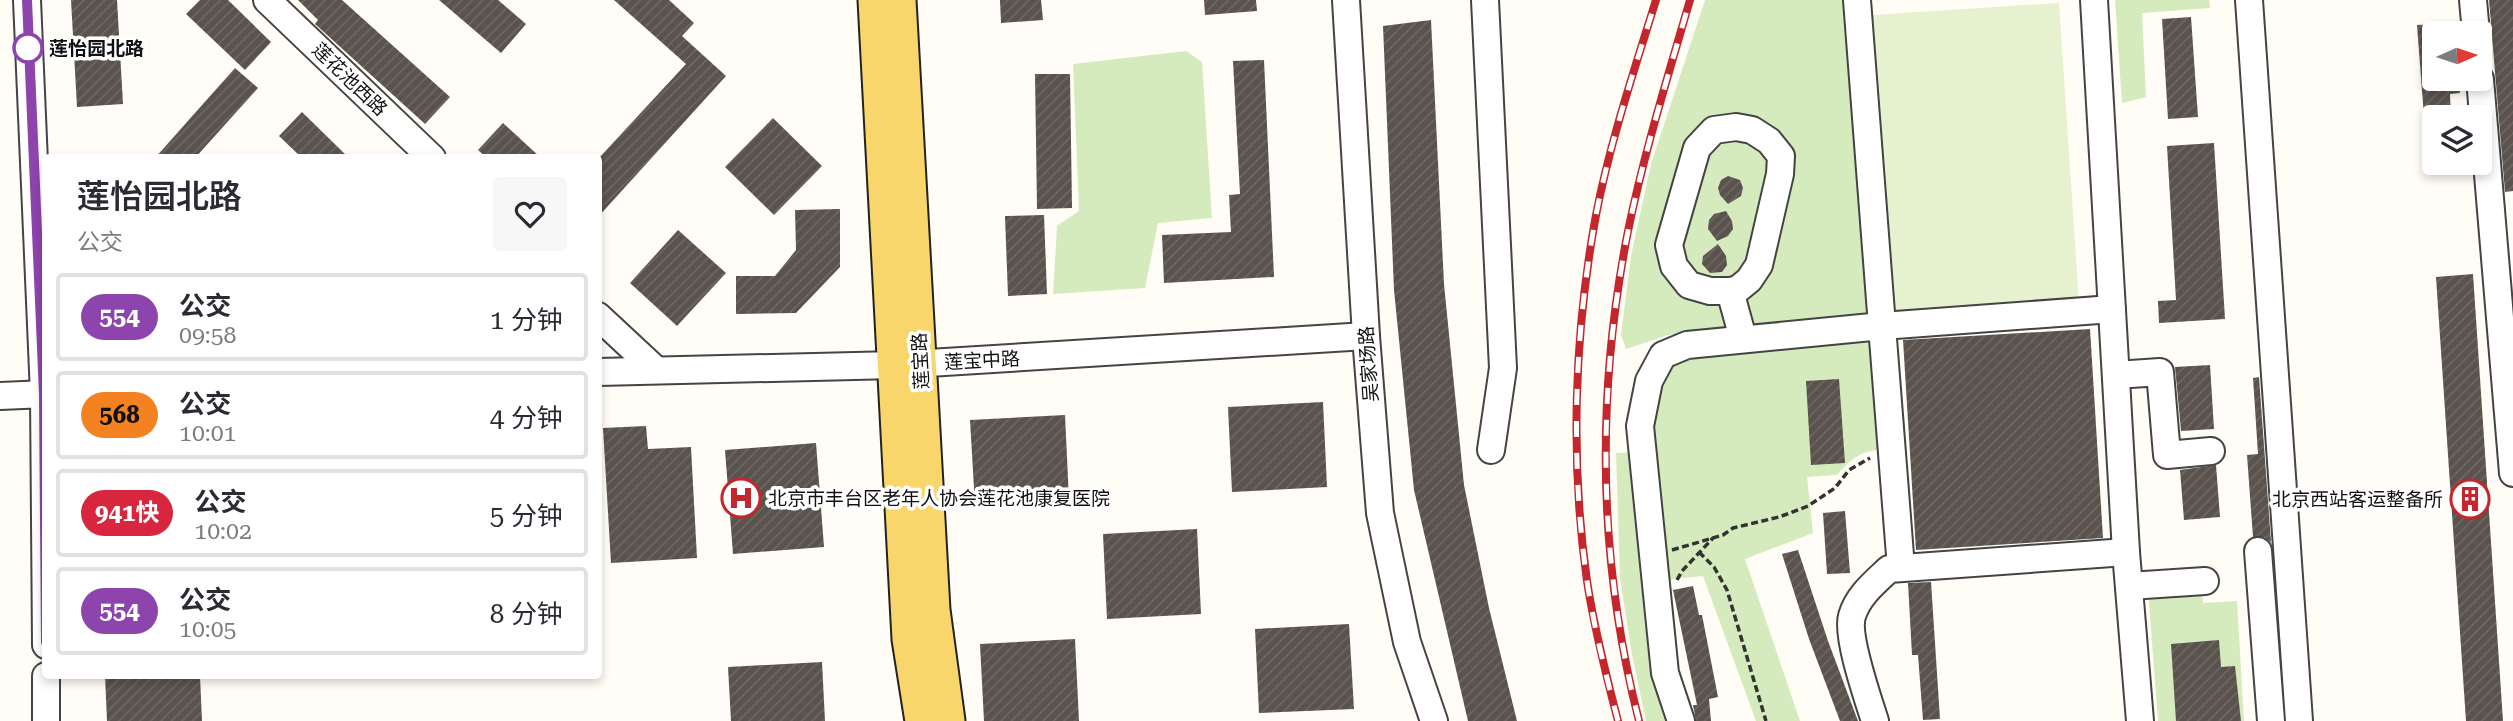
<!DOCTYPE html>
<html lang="zh">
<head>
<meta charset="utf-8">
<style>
	body { margin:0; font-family:"Roboto Serif","Noto Sans SC",serif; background:#f7f7f7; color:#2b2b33; height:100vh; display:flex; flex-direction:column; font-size:26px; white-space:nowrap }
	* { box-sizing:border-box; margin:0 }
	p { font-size:23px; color:#7c7c81 }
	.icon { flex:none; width:38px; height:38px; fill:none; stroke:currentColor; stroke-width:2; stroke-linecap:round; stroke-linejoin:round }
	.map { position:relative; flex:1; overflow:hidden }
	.drawer { position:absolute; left:42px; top:154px; width:560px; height:525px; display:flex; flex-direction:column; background:#fff; border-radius:7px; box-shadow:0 4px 10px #0003 }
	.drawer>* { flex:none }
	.badge { padding:0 14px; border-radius:23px; font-size:24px; line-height:46px }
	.needle { width:46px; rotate:87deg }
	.fabs { position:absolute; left:2422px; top:21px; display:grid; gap:14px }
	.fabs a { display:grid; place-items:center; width:70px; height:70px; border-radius:7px; background:#fff; box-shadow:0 4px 10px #0003; font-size:35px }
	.map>.badge { position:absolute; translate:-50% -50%; box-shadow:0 0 0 4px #fff }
	.round { display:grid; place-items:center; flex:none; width:74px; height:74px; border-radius:7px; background:#f7f7f7 }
	.overview { display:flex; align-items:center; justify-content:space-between; height:119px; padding:0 35px }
	h1 { font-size:33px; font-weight:600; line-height:52px }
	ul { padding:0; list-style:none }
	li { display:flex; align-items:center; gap:21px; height:88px; margin:0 14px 10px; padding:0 21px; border:4px solid #e1e1e2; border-radius:7px }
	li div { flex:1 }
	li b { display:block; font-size:26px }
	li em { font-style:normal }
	li .badge { min-width:77px; font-weight:700; text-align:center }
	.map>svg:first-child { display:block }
	.grass { fill:#d5ebbd }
	.pitch { fill:#e6f2cf }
	.building { fill:url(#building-hatch) }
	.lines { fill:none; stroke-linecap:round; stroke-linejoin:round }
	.minor-casing { stroke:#444; stroke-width:30 }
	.major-casing { stroke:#222; stroke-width:37 }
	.path { stroke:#333; stroke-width:3.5; stroke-dasharray:7 3.5; stroke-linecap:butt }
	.minor { stroke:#fff; stroke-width:26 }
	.major { stroke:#f9d66b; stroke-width:33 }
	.rail-casing { stroke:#c4262e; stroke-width:8 }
	.rail { stroke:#fff; stroke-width:5; stroke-dasharray:16; stroke-linecap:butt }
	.line-casing { stroke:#fff; stroke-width:16 }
	.line { stroke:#8e44ad; stroke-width:10 }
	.stop-dot { fill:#fff; stroke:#8e44ad; stroke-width:3.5 }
	.labels { text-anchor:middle; stroke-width:7; stroke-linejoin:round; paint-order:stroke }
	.stop-label { font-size:19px; font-weight:bold; fill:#111; stroke:#fff; text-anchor:start }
	.street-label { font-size:19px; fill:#111; stroke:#fff }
	.poi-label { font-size:19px; fill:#111; stroke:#fff; text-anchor:start }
</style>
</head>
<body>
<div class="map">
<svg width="2513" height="721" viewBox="0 0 2513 721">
	<defs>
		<pattern id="building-hatch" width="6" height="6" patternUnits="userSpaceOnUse" patternTransform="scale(1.75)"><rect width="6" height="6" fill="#5a524d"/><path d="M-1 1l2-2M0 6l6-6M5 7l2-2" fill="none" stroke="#6d6662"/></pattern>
	</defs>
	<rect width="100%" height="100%" fill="#fffdf5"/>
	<!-- grass -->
	<g class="grass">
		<polygon points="1705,0 1849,0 1872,317 1668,335 1626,349 1621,335 1631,256 1651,164"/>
		<polygon points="2115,0 2209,0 2210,8 2142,13 2146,97 2122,103"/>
		<polygon points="1186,51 1202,62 1212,218 1158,223 1145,288 1053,294 1057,226 1079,211 1073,64"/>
		<path d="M 1876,337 L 1884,449 C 1860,451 1852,458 1837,475 L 1807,477 L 1813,533 L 1745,559 L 1800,721 L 1756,721 L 1703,576 L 1666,580 C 1658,520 1643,439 1659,380 C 1661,372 1668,364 1673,357 Z"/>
		<polygon points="1637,452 1670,721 1646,721 1632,655 1620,578 1616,453"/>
		<polygon points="2202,586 2203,603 2237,601 2244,721 2158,721 2148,590"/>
	</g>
	<!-- pitch -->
	<polygon class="pitch" points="2059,3 2079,303 1893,315 1872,15"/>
	<!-- building -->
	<g class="building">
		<polygon points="71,0 117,0 123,104 77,107"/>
		<polygon points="200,0 228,0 271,42 245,70 186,14"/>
		<polygon points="298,0 342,0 450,97 425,124 315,24 318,20"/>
		<polygon points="439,0 498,0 526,24 501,53"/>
		<polygon points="614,0 669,0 694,23 682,36 726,76 598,217 598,159 686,64"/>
		<polygon points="1000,0 1041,0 1043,20 1001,23"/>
		<polygon points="1204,0 1256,0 1257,11 1205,15"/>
		<polygon points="2489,0 2513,0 2513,191 2505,192"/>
		<polygon points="2191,17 2198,117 2168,119 2162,19"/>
		<polygon points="1431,20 1444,284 1464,485 1489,608 1517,721 1468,721 1414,490 1394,290 1383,26"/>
		<polygon points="2434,24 2434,79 2459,79 2460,93 2450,94 2451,117 2424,117 2417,25"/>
		<polygon points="1264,60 1274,277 1164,283 1162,235 1231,232 1229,195 1240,194 1233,61"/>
		<polygon points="235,68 258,88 195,158 155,158"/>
		<polygon points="1035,74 1070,74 1072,208 1037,209"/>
		<polygon points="302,112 349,158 302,158 279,136"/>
		<polygon points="773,118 822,166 774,215 725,167"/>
		<polygon points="503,123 541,158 487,158 478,150"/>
		<polygon points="2214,143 2225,319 2159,323 2158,301 2176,300 2167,146"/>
		<polygon points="1728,176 1740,180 1743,188 1741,196 1728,204 1720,195 1718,188 1721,180"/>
		<polygon points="840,209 840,267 796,313 736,314 736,276 775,276 796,250 795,210"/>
		<polygon points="1726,211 1732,221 1733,229 1728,236 1717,241 1708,229 1709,220 1714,214"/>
		<polygon points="1044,215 1047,294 1008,296 1005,216"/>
		<polygon points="678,230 726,273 677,326 630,283"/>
		<polygon points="1718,244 1726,256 1727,265 1722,272 1710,273 1702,264 1703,256"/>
		<polygon points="2473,274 2503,721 2466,721 2436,277"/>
		<polygon points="2090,329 2103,538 1916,550 1903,340"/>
		<polygon points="2210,365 2214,429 2181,431 2175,367"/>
		<polygon points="2259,377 2271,542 2264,537 2253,537 2247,455 2258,454 2253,378"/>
		<polygon points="1839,379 1845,463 1811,465 1806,381"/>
		<polygon points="1323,402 1327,487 1232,492 1228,407"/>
		<polygon points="1065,415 1069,500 975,505 970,420"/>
		<polygon points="646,426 648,449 691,447 697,558 611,563 603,428"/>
		<polygon points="816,443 824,547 733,554 725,450"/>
		<polygon points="2216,465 2220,517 2184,520 2180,470"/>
		<polygon points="1845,511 1850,573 1827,574 1823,513"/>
		<polygon points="1197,529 1201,614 1107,619 1103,534"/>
		<polygon points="1798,550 1828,641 1858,721 1840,721 1809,639 1782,554"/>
		<polygon points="1931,582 1940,719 1923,720 1918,655 1912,655 1908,583"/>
		<polygon points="1693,586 1699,615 1702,615 1718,697 1709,699 1711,721 1696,721 1693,705 1697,705 1673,590"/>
		<polygon points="1349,624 1354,709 1259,713 1255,629"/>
		<polygon points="1075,639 1079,721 984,721 980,644"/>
		<polygon points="2219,640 2221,667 2235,666 2241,721 2176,721 2171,644"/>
		<polygon points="822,662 825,721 731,721 728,667"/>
		<polygon points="105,676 200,676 202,721 107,721"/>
	</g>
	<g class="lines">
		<!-- minor casing -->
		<g class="minor-casing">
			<g id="minor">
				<polyline points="27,0 44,394 46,645"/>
				<polyline points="267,0 432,158"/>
				<polyline points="1346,0 1366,336 1380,513 1407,642 1434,721"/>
				<polyline points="1485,0 1503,368 1491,450"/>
				<polyline points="1857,0 1882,326 2112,309"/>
				<polyline points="2094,0 2126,552 2140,721"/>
				<polyline points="2249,0 2299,721"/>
				<polyline points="2473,0 2476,33"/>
				<polyline points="2480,79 2513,473"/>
				<polyline points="1730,291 1738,289 1749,280 1759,265 1780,174 1781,156 1769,141 1752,130 1736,127 1714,130 1697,148 1669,245 1674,266 1689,285 1710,291 1730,291 1743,338"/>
				<polyline points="598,316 655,369"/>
				<polyline points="598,372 896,365 1366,336"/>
				<polyline points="2116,375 2160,372 2167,455 2211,451"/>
				<polyline points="0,396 46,394"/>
				<polyline points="2258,551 2271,721"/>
				<polyline points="2129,586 2205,581"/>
				<polyline points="46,676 46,721"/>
				<polyline points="1681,721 1665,673 1640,426 1649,381 1663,355 1687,345 1882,326 1901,568"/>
				<path d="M 1875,721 C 1868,699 1846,636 1852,616 C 1858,596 1874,583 1889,569 L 2126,552"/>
			</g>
		</g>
		<!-- major casing -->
		<g class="major-casing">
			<g id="major">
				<polyline points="875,0 909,639 922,721"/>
				<polyline points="899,0 933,610 948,721"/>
			</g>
		</g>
		<!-- path -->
		<g class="path">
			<polyline points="1672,550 1723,535 1733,528 1779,517 1808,506 1835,488 1849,470 1870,458"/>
			<polyline points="1699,552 1714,567 1727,590 1766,721"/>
			<polyline points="1677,580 1682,571 1713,538"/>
		</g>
		<!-- minor -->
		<use href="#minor" class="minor"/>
		<!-- major -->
		<use href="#major" class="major"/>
		<!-- rail casing -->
		<g class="rail-casing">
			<g id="rail">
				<path d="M 1618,721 C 1606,675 1594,628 1587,581 C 1570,461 1574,334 1596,215 C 1610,142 1634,71 1656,0"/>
				<path d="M 1639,721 C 1598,560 1596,394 1628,231 C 1644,153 1668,76 1690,0"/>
			</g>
		</g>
		<!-- rail -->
		<use href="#rail" class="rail"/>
	</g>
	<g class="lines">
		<!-- line casing -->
		<g class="line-casing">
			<polyline id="line" points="27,0 44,394 46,642"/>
		</g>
		<!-- line -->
		<use href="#line" class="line"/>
	</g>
	<!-- icons -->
	<defs>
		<g id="hospital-ring" transform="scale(2.0125)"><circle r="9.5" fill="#fff" stroke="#c4262e" stroke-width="1.5"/><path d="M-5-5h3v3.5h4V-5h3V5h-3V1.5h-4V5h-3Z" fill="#c4262e"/></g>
		<g id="building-ring" transform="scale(2.0125)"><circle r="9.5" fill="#fff" stroke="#c4262e" stroke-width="1.5"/><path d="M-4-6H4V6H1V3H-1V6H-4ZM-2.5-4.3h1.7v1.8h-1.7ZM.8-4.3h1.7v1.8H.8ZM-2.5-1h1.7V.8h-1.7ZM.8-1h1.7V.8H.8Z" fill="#c4262e"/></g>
	</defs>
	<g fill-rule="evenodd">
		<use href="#hospital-ring" x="741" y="498"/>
		<use href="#building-ring" x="2470" y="499"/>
	</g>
	<!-- markers -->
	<circle class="stop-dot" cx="28" cy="48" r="14"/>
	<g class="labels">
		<!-- stop labels -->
		<g class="stop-label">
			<text x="49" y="55">莲怡园北路</text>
		</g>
		<!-- street labels -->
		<g class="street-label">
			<text transform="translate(350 79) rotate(44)" y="7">莲花池西路</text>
			<text transform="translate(982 360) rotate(-3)" y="7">莲宝中路</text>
			<text transform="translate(920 361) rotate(-93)" y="7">莲宝路</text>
			<text transform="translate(1368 364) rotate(-94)" y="7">吴家场路</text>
		</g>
		<!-- poi labels -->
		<g class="poi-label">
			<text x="768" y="505">北京市丰台区老年人协会莲花池康复医院</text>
			<text x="2443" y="506" text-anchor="end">北京西站客运整备所</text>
		</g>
	</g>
</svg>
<div class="fabs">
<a><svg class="needle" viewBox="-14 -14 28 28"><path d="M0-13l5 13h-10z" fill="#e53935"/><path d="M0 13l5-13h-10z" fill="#7c7c81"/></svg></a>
<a><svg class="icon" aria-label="layers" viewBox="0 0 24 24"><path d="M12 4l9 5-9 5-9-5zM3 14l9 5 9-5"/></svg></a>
</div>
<section class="drawer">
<div class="overview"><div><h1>莲怡园北路</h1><p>公交</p></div><a class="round"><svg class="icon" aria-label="heart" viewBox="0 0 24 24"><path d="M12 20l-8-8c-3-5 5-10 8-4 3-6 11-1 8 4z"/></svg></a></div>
<ul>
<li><span class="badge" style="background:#8e44ad;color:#fff">554</span><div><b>公交</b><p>09:58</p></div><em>1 分钟</em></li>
<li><span class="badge" style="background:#f58220;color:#111">568</span><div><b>公交</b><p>10:01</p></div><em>4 分钟</em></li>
<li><span class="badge" style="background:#d7263d;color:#fff">941快</span><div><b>公交</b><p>10:02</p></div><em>5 分钟</em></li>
<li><span class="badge" style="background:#8e44ad;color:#fff">554</span><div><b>公交</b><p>10:05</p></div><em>8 分钟</em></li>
</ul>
</section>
</div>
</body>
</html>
